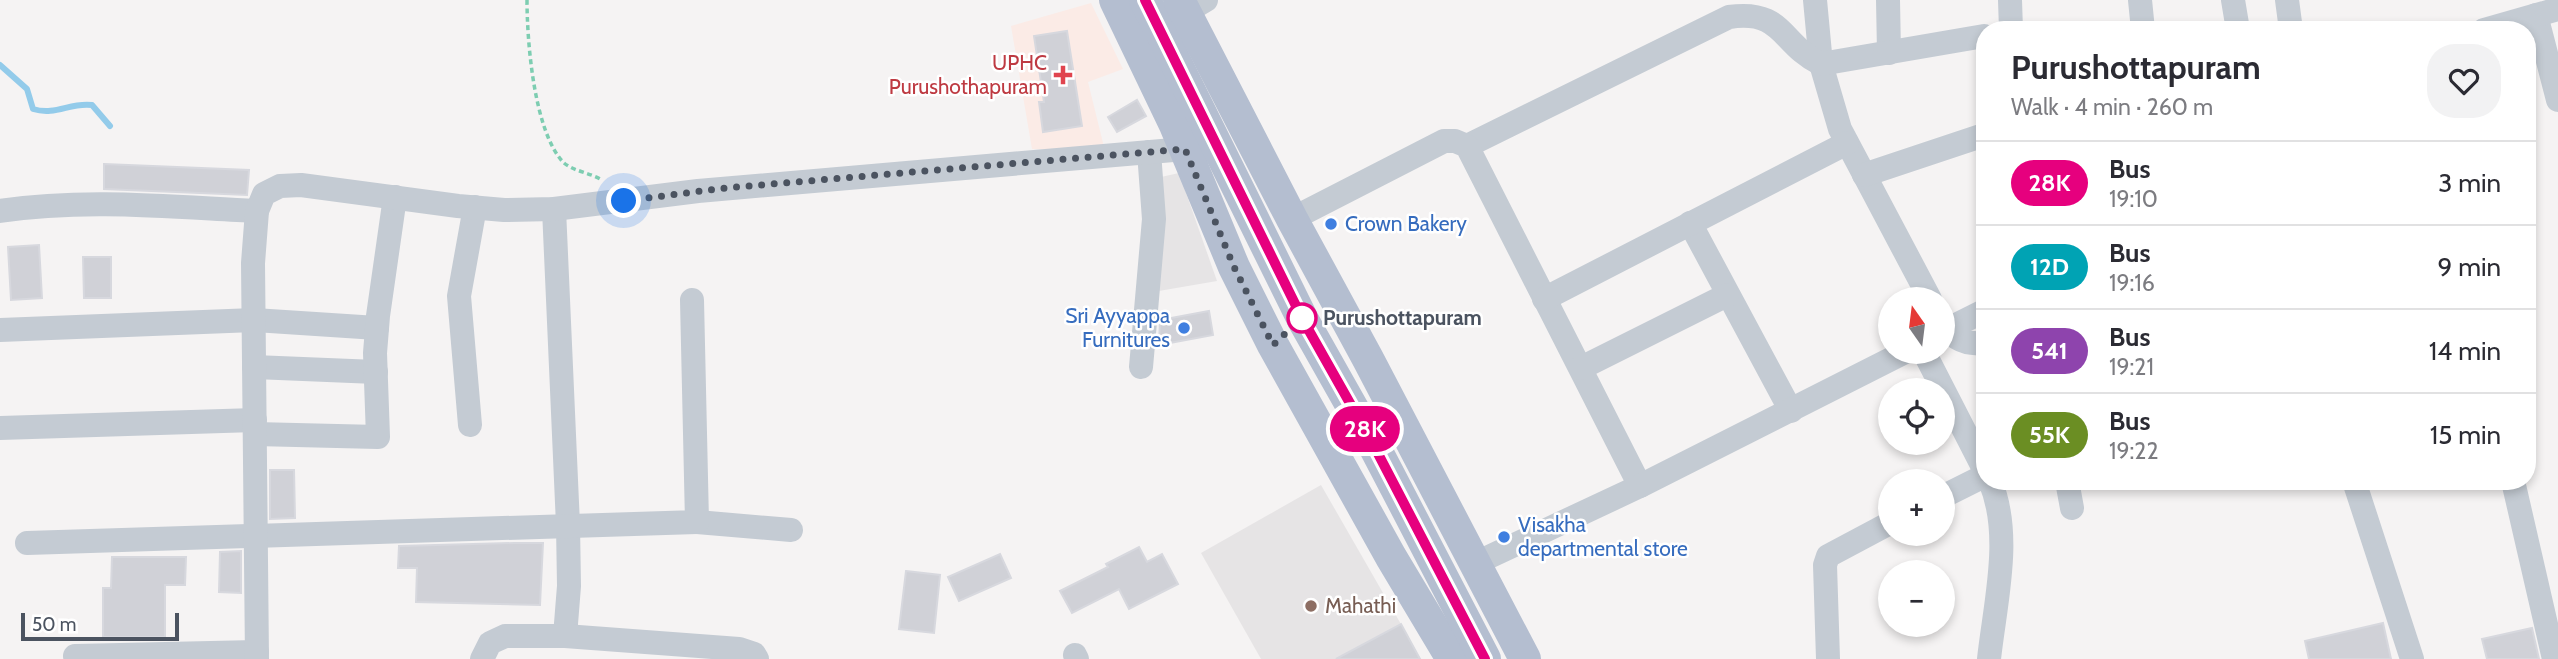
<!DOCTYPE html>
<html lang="en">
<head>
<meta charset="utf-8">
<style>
	body { margin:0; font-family:Cabin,sans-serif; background:#f2f2f3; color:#2b2b33; height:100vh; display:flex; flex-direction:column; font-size:26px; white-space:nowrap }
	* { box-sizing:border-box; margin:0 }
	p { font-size:23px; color:#7c7c81 }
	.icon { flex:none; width:38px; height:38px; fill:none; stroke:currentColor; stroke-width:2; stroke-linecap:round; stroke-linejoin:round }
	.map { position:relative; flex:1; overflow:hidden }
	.drawer { position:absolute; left:1976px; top:21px; width:560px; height:469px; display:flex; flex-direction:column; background:#fff; border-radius:28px; box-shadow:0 4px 10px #0003 }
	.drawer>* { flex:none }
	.badge { padding:0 14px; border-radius:23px; font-size:24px; line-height:46px }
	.needle { width:46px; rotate:346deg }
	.tools { position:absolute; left:1878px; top:287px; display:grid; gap:14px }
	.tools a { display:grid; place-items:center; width:77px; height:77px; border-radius:50%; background:#fff; box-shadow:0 4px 10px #0003; font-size:35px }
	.scale { position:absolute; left:21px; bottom:18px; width:158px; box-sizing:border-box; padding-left:7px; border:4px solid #4b5360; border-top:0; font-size:19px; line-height:24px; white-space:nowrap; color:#4b5360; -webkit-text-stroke:5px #fff; paint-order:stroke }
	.you { position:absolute; width:35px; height:35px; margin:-18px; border:5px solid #fff; border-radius:50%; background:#1a73e8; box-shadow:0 0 0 10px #1a73e833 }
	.map>.badge { position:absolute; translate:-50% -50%; box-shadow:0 0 0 4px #fff }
	.round { display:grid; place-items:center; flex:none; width:74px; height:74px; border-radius:28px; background:#f2f2f3 }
	.head { display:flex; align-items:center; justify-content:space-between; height:119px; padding:0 35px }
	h1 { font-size:33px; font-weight:800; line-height:52px }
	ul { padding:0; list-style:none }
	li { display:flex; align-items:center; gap:21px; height:84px; padding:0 35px; border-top:2px solid #e1e1e2 }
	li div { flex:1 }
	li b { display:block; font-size:26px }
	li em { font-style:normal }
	li .badge { min-width:77px; font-weight:700; text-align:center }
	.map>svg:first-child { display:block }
	.education { fill:#e6e4e5 }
	.medical { fill:#fbebe6 }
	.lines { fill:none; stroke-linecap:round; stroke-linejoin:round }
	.stream { stroke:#93cbea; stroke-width:6 }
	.building { fill:#d0d1d7; stroke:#d7d8de; stroke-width:2 }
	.path { stroke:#7dcdb1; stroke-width:3.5; stroke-dasharray:5 3.5; stroke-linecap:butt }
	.minor { stroke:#c4cbd3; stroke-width:24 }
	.major { stroke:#b4bed0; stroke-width:32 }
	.line-casing { stroke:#fff; stroke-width:16 }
	.line { stroke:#e6007e; stroke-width:10 }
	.walk { stroke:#4b5360; stroke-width:7; stroke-dasharray:0 12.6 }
	.health-dot { fill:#e0444e; stroke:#fff; stroke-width:2.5 }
	.shop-dot { fill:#3f7fe0; stroke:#fff; stroke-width:2.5 }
	.stop-dot { fill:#fff; stroke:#e6007e; stroke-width:3.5 }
	.education-dot { fill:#8d6e63; stroke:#fff; stroke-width:2.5 }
	.labels { text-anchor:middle; stroke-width:5; stroke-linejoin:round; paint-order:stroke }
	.health-label { font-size:21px; fill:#be3a42; stroke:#fff; text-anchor:end }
	.shop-label { font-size:21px; fill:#366cbe; stroke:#fff; text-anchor:start }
	.stop-label { font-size:21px; font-weight:bold; fill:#4b5360; stroke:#fff; text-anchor:start }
	.education-label { font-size:21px; fill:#785e54; stroke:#fff; text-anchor:start }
</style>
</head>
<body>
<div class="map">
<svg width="2558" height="659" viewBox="0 0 2558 659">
	<rect width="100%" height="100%" fill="#f5f3f3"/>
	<!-- education -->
	<g class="education">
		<polygon points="1179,173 1217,281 1153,292 1161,177"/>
		<polygon points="1321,485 1421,659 1261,659 1201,553"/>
	</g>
	<!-- medical -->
	<polygon class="medical" points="1091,3 1123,69 1088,82 1105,151 1032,149 1011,26"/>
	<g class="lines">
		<!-- stream -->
		<path class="stream" d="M 0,65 L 27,89 L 33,109 C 56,116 70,102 92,105 L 110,126"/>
	</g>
	<!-- building -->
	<g class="building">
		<polygon points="1067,31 1082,126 1043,132 1039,102 1044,102 1034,36"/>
		<polygon points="1137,100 1146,116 1117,132 1108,117"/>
		<polygon points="104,164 249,170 247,195 104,189"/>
		<polygon points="39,245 42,298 11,300 8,247"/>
		<polygon points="83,257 111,257 111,298 84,298"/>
		<polygon points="1209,311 1213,335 1159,345 1160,320"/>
		<polygon points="270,470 294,470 295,518 270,519"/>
		<polygon points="514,543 543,543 540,605 416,602 417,568 398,568 399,546"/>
		<polygon points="1139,547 1147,562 1162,554 1178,584 1129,609 1119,589 1072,613 1060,591 1108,567 1106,564"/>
		<polygon points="241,551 241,593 219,592 220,552"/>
		<polygon points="1000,554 1011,578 959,601 948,577"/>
		<polygon points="112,557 186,557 185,585 165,585 165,637 103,637 103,588 111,588"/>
		<polygon points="906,571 940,575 934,633 899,629"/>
		<polygon points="2383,623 2391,659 2309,659 2305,641"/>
		<polygon points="1401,624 1420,659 1336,659"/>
		<polygon points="2532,628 2539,659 2487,659 2482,639"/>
	</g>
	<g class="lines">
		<!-- path -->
		<path class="path" d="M 527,0 C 527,42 534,131 563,162 C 572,171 591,173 602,180"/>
		<!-- minor -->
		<g class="minor">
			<polyline points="1815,0 1821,64 1840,129 1930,299"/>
			<polyline points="1888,0 1889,53"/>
			<polyline points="2010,0 2011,30"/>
			<polyline points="2140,0 2143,30"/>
			<polyline points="2233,0 2238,30"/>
			<polyline points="2287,0 2291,30"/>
			<polyline points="1186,12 1206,0"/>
			<polyline points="2536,15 2558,100"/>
			<polyline points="2484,30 2558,9"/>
			<path d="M 1467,146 L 1729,17 C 1784,9 1780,44 1821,64 L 1984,36"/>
			<polyline points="1864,175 1984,135"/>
			<polyline points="554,209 568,525 569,586 565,636"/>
			<path d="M 0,211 C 85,198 172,207 257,211"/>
			<polyline points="1292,219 1444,141 1455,141 1467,146 1640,486"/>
			<polyline points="1690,223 1791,411"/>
			<polyline points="1544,299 1847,143"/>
			<path d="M 1942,322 C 1952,339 1966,345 1984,343"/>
			<polyline points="0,330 254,320 377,328"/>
			<polyline points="1942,332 1984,311"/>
			<polyline points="1924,352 1984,469"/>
			<polyline points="254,367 376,372"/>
			<polyline points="1141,367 1154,219 1149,152"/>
			<polyline points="1581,368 1727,295"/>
			<polyline points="470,425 459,296 475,207"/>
			<polyline points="0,428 255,420"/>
			<polyline points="255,434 378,437 375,353 378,316 395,197"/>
			<polyline points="2067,481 2072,508"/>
			<polyline points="2354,481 2412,659"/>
			<polyline points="2513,481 2554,659"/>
			<polyline points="1942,497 1984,476"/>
			<polyline points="697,522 791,530"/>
			<polyline points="27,543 697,522 692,300"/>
			<polyline points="1476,563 1640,486 1905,352"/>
			<polyline points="1075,655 1077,659"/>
			<polyline points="75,656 257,652"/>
			<polyline points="257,659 253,263 257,211 264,194 280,186 301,185 458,206 504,210 554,209 698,191 1185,149"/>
			<polyline points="482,659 490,643 505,636 565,636 739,649 754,654 757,659"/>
			<polyline points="1828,659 1825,565 1828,556 1890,523"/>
			<path d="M 1989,659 C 1995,603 2013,535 1990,481"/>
		</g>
		<!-- major -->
		<g class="major">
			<polyline points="1115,0 1175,125 1234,267 1273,345 1391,557 1452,659"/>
			<polyline points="1145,0 1303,320 1373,444 1485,659"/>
			<polyline points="1179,0 1292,219 1368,359 1525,659"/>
		</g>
	</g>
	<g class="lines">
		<!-- line casing -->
		<g class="line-casing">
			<polyline id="line" points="1145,0 1303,320 1373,444 1485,659"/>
		</g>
		<!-- line -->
		<use href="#line" class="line"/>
		<!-- walk -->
		<polyline class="walk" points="624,201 725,188 1185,149 1234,267 1273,345 1302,318"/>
	</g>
	<!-- markers -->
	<path class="health-dot" d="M1059.5 64.5h7v7h7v7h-7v7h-7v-7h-7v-7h7z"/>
	<g class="shop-dot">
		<circle cx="1331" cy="224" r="7"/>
		<circle cx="1184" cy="328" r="7"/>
		<circle cx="1504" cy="537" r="7"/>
	</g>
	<circle class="stop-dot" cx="1302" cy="318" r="14"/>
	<circle class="education-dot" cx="1311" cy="606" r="7"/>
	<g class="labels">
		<!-- health labels -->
		<g class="health-label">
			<text x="1047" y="70">UPHC<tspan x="1047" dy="24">Purushothapuram</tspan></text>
		</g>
		<!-- shop labels -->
		<g class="shop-label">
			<text x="1345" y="231">Crown Bakery</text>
			<text x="1170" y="323" text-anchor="end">Sri Ayyappa<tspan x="1170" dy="24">Furnitures</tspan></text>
			<text x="1518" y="532">Visakha<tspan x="1518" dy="24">departmental store</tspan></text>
		</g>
		<!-- stop labels -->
		<g class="stop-label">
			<text x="1323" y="325">Purushottapuram</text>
		</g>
		<!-- education labels -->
		<g class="education-label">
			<text x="1325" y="613">Mahathi</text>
		</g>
	</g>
</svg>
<div class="tools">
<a><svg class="needle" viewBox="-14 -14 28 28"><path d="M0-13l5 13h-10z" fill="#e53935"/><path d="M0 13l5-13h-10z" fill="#7c7c81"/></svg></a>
<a><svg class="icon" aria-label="locate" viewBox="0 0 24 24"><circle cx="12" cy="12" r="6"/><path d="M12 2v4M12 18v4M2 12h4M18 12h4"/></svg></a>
<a>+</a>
<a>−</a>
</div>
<div class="scale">50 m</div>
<div class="you" style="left:624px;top:201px"></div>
<b class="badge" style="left:1365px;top:429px;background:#e6007e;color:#fff">28K</b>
<section class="drawer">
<div class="head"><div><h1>Purushottapuram</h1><p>Walk · 4 min · 260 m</p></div><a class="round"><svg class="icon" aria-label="heart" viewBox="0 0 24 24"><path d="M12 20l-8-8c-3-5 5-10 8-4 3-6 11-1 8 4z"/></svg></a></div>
<ul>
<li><span class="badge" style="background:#e6007e;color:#fff">28K</span><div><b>Bus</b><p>19:10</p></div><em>3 min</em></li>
<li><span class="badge" style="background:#00a3b4;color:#fff">12D</span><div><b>Bus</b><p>19:16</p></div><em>9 min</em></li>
<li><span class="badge" style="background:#8e44ad;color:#fff">541</span><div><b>Bus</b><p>19:21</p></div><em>14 min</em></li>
<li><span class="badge" style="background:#6b8e23;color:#fff">55K</span><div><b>Bus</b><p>19:22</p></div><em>15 min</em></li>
</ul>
</section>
</div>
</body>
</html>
